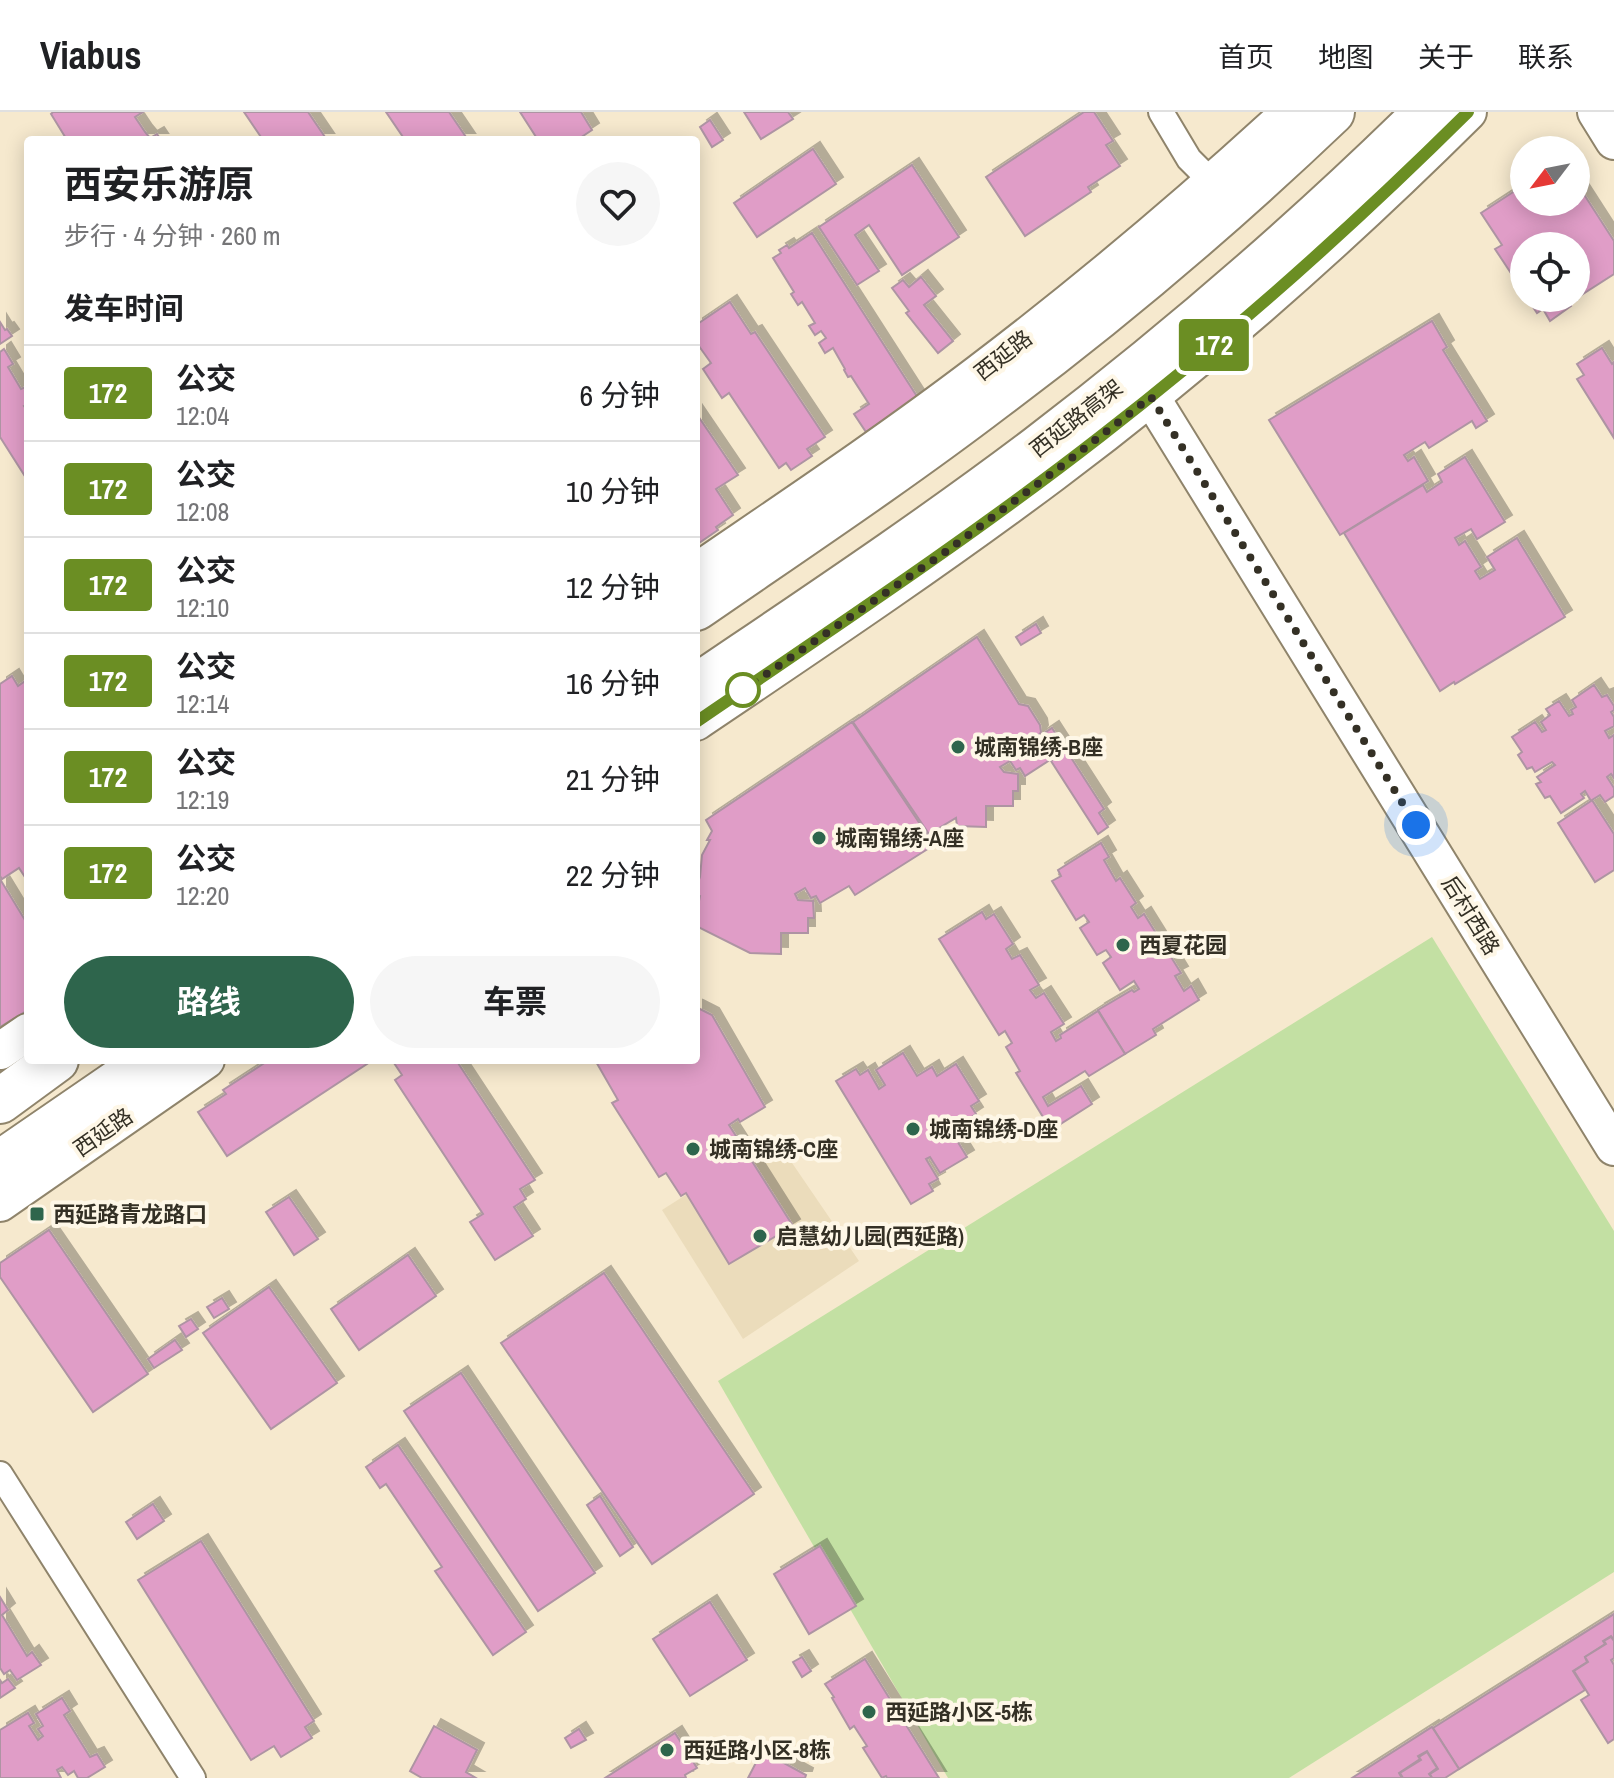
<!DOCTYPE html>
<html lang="zh">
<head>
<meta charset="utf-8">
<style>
	body { margin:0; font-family:"Archivo Narrow","Noto Sans SC",sans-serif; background:#f6f6f6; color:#202124; height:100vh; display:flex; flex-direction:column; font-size:30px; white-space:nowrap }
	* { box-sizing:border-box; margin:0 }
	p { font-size:26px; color:#757577 }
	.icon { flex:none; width:44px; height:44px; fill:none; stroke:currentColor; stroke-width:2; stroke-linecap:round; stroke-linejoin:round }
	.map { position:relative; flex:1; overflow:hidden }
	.side { position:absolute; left:24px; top:24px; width:676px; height:928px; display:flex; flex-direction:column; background:#fff; border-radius:8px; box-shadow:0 4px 20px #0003 }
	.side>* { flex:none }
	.badge { padding:0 16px; border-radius:6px; font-size:28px; line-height:52px }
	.needle { width:52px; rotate:238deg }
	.fabs { position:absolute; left:1510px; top:24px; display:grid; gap:16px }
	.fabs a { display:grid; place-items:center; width:80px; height:80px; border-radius:50%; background:#fff; box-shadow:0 4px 20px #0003; font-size:40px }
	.you { position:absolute; width:40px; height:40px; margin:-20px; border:6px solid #fff; border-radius:50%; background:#1a73e8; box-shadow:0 0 0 12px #1a73e833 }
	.map>.badge { position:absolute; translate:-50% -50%; box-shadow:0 0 0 4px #fff }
	h2 { padding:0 40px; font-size:30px; line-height:72px }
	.round { display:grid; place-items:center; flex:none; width:84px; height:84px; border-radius:42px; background:#f6f6f6 }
	.overview { display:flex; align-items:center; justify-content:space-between; height:136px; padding:0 40px }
	h1 { font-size:38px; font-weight:700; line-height:60px }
	.primary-button { display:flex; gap:16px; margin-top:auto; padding:16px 40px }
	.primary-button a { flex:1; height:92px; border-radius:48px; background:#2e654c; color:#fff; font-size:32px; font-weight:700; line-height:92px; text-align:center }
	.primary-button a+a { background:#f6f6f6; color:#202124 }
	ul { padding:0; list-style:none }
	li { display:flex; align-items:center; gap:24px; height:96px; padding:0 40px; border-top:2px solid #e0e0e0 }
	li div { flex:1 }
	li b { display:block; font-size:30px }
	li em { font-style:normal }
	li .badge { min-width:88px; font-weight:700; text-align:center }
	header { display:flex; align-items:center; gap:48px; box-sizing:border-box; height:112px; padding:0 40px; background:#fff; border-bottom:2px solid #e0e0e0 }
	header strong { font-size:38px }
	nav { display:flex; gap:44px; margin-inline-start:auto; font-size:28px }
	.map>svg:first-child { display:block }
	.built { fill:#ebdcbb }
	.green { fill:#c3e0a3 }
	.building { fill:#e09dc7; stroke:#ae94a3; stroke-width:2; filter:url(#shadow) }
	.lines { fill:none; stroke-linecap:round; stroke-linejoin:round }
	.street-casing { stroke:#8f846b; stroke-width:28 }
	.secondary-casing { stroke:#8f846b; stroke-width:40 }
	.highway-casing { stroke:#8f846b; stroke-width:48 }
	.street { stroke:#fff; stroke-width:24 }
	.secondary { stroke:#fff; stroke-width:36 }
	.highway { stroke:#fff; stroke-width:44 }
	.line-casing { stroke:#fff; stroke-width:18 }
	.line { stroke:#6b8e23; stroke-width:12 }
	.walk { stroke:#343025; stroke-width:8; stroke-dasharray:0 14.4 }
	.stop-dot { fill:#fff; stroke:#6b8e23; stroke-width:4 }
	.poi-dot { fill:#2e654c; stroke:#fef7e7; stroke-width:3 }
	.labels { text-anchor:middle; stroke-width:8; stroke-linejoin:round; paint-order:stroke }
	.street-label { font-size:22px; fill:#343025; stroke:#fef7e7 }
	.poi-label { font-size:22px; font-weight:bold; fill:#343025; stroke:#fef7e7; text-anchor:start }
</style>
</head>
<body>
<header>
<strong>Viabus</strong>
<nav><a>首页</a><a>地图</a><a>关于</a><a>联系</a></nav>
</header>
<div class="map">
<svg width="1614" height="1666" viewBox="0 0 1614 1666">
	<defs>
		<filter id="shadow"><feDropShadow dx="7" dy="-7" stdDeviation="0" flood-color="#0004"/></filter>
	</defs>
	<rect width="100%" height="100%" fill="#f6e9ce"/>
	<!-- built -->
	<polygon class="built" points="775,1026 859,1149 743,1227 662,1098"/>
	<!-- green -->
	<polygon class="green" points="1432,825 1614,1119 1614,1460 1289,1666 948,1666 718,1269"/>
	<!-- building -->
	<g class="building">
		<polygon points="53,0 143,0 135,5 145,20 150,26 157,22 161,28 67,28 51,2"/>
		<polygon points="244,0 308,0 327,28 263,28"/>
		<polygon points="386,0 449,0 468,28 405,28"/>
		<polygon points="520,0 581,0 592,18 577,28 538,28"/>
		<polygon points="744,0 788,0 793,7 761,27"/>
		<polygon points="1084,0 1094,0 1113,29 1106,33 1120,54 1088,75 1091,80 1025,124 986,65"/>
		<polygon points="710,8 723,28 712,35 700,15"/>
		<polygon points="813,37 836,72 757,125 734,91"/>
		<polygon points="912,53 959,125 902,163 869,113 855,123 879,159 857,173 819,115"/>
		<polygon points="1576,70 1614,129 1614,162 1569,191 1571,194 1550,209 1543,197 1537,201 1527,186 1576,186 1576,134 1524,134 1524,181 1495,137 1502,133 1481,101 1524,73 1524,90 1576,90"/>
		<polygon points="812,121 918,286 866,320 854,302 869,292 851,264 848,265 844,258 845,257 833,236 825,241 819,231 826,226 821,219 815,223 809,214 815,211 802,190 798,193 791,182 794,180 773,146 781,141 779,138 787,133 789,136"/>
		<polygon points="921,165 936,184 924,193 953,229 938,241 906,201 909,199 892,176 903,168 909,175"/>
		<polygon points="730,190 751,222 755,220 825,325 807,337 812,344 791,358 786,351 779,356 729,281 722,286 703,257 711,251 696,230 696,213"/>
		<polygon points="1432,209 1447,235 1443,238 1487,309 1476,316 1472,309 1429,336 1425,330 1404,343 1408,349 1414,345 1428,369 1340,423 1269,308"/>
		<polygon points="0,210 5,218 7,217 12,224 0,232"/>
		<polygon points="1602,236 1612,252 1614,250 1614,326 1577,267 1584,263 1577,252"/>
		<polygon points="4,237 13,252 8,255 21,277 28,274 28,292 24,294 28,299 28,369 0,325 0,240"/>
		<polygon points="696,301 738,363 716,377 733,403 716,415 718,418 696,433"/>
		<polygon points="1465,345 1505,410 1477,427 1471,417 1455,426 1459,433 1465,429 1481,455 1475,459 1480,467 1495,458 1487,445 1517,426 1565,505 1455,572 1454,570 1440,579 1344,421 1423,373 1427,380 1442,370 1438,362"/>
		<polygon points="1036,512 1041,521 1021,533 1016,525"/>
		<polygon points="977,525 1019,592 1028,594 1040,613 1041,620 1039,623 1053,646 1025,664 1020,656 1016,658 1010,649 1000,655 1004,660 1018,662 1018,679 1013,679 1013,694 986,694 986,715 957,714 956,706 929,722 853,610"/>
		<polygon points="12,564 18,574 28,567 28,763 25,765 19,756 2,767 0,764 0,572"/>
		<polygon points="1594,573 1602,585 1607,583 1614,594 1614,598 1611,600 1614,605 1614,614 1605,619 1609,626 1614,623 1614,666 1611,662 1607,665 1614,676 1614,684 1605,690 1600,683 1592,688 1614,722 1614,758 1595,770 1558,711 1591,689 1585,679 1581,682 1584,686 1561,701 1550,684 1545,686 1536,672 1541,670 1537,665 1555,653 1552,650 1535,660 1532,655 1527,657 1518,643 1522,640 1512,625 1535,610 1542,620 1546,618 1541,610 1550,603 1546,597 1559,589 1569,604 1573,602 1571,598 1576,595 1572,588"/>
		<polygon points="852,610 934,733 855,783 849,774 820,791 816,784 811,786 805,776 795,782 798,788 813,789 814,806 808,806 808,821 781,821 781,842 750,841 696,814 696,804 700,784 696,782 696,775 700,765 702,743 710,728 707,728 712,719 706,708"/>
		<polygon points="1052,616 1104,697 1099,701 1108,715 1098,722 1051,649 1054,646 1040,624"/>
		<polygon points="1101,731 1109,745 1104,748 1116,769 1120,766 1136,791 1131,795 1138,806 1144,802 1159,826 1153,830 1160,841 1166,837 1181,861 1175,864 1184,879 1191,874 1199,888 1153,917 1156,923 1125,942 1098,898 1132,878 1134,880 1139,877 1134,869 1120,878 1103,851 1111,845 1106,838 1097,843 1080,816 1089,810 1084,803 1076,808 1052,769 1061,764 1058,758"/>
		<polygon points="0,767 28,813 28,898 0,915"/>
		<polygon points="982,800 986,807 994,802 1013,832 1006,837 1012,847 1020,843 1039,873 1030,878 1036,886 1044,881 1064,912 1051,920 1056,929 1061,926 1060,923 1098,899 1125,942 1089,964 1085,959 1043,985 1048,994 1081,974 1092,992 1051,1018 1016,961 1020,959 1006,935 1012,931 1005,919 999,923 939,827"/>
		<polygon points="696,895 712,903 765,995 740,1010 738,1007 729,1013 793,1114 729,1152 686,1081 681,1084 666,1061 659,1065 612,991 618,988 595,948 696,948"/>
		<polygon points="903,941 917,964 932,955 937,964 956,952 979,989 971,994 976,1002 967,1008 970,1012 953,1022 967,1045 940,1061 930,1045 926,1047 938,1067 929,1072 933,1079 911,1092 836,969 856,957 860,963 868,958 879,977 885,973 876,958"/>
		<polygon points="269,948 373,948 227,1044 198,1000 226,982 223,978"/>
		<polygon points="392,948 456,948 535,1068 520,1077 526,1087 514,1095 533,1124 495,1148 470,1110 483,1102 395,968 402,963"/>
		<polygon points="289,1085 318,1127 294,1143 266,1100"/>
		<polygon points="49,1118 148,1262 93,1300 0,1165 0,1151"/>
		<polygon points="408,1143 436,1184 359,1238 331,1197"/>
		<polygon points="604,1161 754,1382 652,1452 501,1231"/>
		<polygon points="269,1175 337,1271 271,1317 203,1221"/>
		<polygon points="222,1186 229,1197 214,1206 207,1195"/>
		<polygon points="191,1207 198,1217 186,1225 179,1214"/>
		<polygon points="175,1228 182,1238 154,1256 148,1247"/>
		<polygon points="461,1261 595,1461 538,1499 404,1299"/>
		<polygon points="398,1333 526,1520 493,1543 435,1459 442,1455 386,1372 380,1376 366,1355"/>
		<polygon points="600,1384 633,1435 620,1444 587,1393"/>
		<polygon points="153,1392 164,1409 137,1427 126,1410"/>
		<polygon points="201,1429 314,1609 305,1615 312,1626 281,1645 274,1634 251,1648 138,1468"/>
		<polygon points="820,1434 856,1494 809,1522 774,1462"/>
		<polygon points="0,1485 8,1498 2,1503 27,1544 32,1540 41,1553 17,1568 10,1558 4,1562 0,1556"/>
		<polygon points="710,1490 747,1548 690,1584 653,1527"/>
		<polygon points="1614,1502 1614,1528 1611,1524 1603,1529 1605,1532 1585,1545 1587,1550 1573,1559 1585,1578 1459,1657 1433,1616"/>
		<polygon points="1611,1525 1614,1529 1614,1546 1611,1548 1614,1553 1614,1627 1608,1631 1581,1588 1589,1583 1574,1559 1588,1550 1585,1545 1606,1532 1604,1529"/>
		<polygon points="802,1545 811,1559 802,1565 793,1550"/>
		<polygon points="865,1547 939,1666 887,1666 886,1664 882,1666 863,1636 867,1634 854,1614 850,1617 832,1586 834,1585 825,1572"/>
		<polygon points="8,1567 15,1576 0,1586 0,1568 2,1571"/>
		<polygon points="62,1586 70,1599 64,1603 90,1645 97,1642 105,1655 87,1666 78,1666 74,1659 68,1663 62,1655 57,1658 61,1666 0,1666 0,1618 28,1601 34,1611 29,1614 38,1628 43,1624 38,1617 43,1614 36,1602"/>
		<polygon points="434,1614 477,1638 466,1660 476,1666 422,1666 410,1659"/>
		<polygon points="1432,1615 1459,1657 1445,1666 1432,1666 1430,1662 1438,1657 1427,1639 1418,1644 1420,1647 1399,1661 1402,1666 1352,1666"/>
		<polygon points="579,1617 586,1628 571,1636 565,1626"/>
		<polygon points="675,1621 697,1656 685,1663 686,1666 605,1666"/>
		<polygon points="762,1639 806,1663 805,1666 748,1666"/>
		<polygon points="1427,1640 1437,1656 1429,1662 1432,1666 1403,1666 1400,1661 1421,1648 1419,1645"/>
	</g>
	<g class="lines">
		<!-- street casing -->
		<g class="street-casing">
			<g id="street">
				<polyline points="1161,0 1189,47 1212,70"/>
				<polyline points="0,1362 193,1666"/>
			</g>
		</g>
		<!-- secondary casing -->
		<g class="secondary-casing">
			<g id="secondary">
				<polyline points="1596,0 1614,29"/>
				<polyline points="1151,285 1614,1035"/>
				<path d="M 696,460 C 791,395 887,331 979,261 C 1087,179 1190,92 1290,0"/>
				<path d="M 696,610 C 816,529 937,448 1053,361 C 1200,251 1338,129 1468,0"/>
				<polyline points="0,939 28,920"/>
				<polyline points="0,1091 206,948"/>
			</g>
		</g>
		<!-- highway casing -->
		<g class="highway-casing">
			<g id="highway">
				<path d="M 696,496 C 796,427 897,360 994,286 C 1112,198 1225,102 1332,0"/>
				<path d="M 696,575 C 811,497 927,420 1038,336 C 1174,232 1304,120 1426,0"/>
				<polyline points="0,989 56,948"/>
				<polyline points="0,1051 150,948"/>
			</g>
		</g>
		<!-- street -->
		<use href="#street" class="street"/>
		<!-- secondary -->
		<use href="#secondary" class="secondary"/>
		<!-- highway -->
		<use href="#highway" class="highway"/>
	</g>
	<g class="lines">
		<!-- line casing -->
		<g class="line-casing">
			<path id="line" d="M 696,610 C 832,517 970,426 1101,324 C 1230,224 1352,115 1468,0"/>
		</g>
		<!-- line -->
		<use href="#line" class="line"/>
		<!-- walk -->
		<polyline class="walk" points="743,578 944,441 1055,359 1151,285 1416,713"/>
	</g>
	<!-- markers -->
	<circle class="stop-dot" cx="743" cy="578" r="16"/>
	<g class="poi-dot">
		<circle cx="958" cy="635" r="8"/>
		<circle cx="819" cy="726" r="8"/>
		<circle cx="1123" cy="833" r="8"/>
		<circle cx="913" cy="1017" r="8"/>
		<circle cx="693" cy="1037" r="8"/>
		<rect x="29" y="1094" width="16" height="16" rx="4"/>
		<circle cx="760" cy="1124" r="8"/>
		<circle cx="869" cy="1600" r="8"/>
		<circle cx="667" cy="1638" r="8"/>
	</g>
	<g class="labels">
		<!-- street labels -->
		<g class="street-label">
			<text transform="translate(1003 243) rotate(-38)" y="8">西延路</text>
			<text transform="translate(1076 306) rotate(-38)" y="8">西延路高架</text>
			<text transform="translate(1471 803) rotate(58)" y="8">后村西路</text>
			<text transform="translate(103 1020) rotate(-35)" y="8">西延路</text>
		</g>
		<!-- poi labels -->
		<g class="poi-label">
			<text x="974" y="643">城南锦绣-B座</text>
			<text x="835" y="734">城南锦绣-A座</text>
			<text x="1139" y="841">西夏花园</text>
			<text x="929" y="1025">城南锦绣-D座</text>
			<text x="709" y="1045">城南锦绣-C座</text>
			<text x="53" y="1110">西延路青龙路口</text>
			<text x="776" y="1132">启慧幼儿园(西延路)</text>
			<text x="885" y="1608">西延路小区-5栋</text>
			<text x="683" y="1646">西延路小区-8栋</text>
		</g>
	</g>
</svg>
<div class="fabs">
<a><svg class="needle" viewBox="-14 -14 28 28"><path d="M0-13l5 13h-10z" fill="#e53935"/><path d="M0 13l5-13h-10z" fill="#757577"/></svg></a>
<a><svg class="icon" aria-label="locate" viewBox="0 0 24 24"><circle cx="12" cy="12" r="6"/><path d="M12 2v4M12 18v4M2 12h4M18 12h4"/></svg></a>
</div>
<div class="you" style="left:1416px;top:713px"></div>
<b class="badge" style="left:1214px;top:233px;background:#6b8e23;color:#fff">172</b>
<section class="side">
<div class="overview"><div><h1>西安乐游原</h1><p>步行 · 4 分钟 · 260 m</p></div><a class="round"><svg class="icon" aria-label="heart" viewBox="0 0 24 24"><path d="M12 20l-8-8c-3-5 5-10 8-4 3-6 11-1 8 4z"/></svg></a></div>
<h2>发车时间</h2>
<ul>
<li><span class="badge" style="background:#6b8e23;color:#fff">172</span><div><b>公交</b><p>12:04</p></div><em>6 分钟</em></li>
<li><span class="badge" style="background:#6b8e23;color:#fff">172</span><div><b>公交</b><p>12:08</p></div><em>10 分钟</em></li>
<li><span class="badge" style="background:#6b8e23;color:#fff">172</span><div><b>公交</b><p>12:10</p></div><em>12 分钟</em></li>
<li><span class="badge" style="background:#6b8e23;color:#fff">172</span><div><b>公交</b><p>12:14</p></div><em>16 分钟</em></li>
<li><span class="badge" style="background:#6b8e23;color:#fff">172</span><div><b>公交</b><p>12:19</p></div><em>21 分钟</em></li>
<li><span class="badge" style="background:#6b8e23;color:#fff">172</span><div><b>公交</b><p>12:20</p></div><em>22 分钟</em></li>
</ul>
<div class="primary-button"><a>路线</a><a>车票</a></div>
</section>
</div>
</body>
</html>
